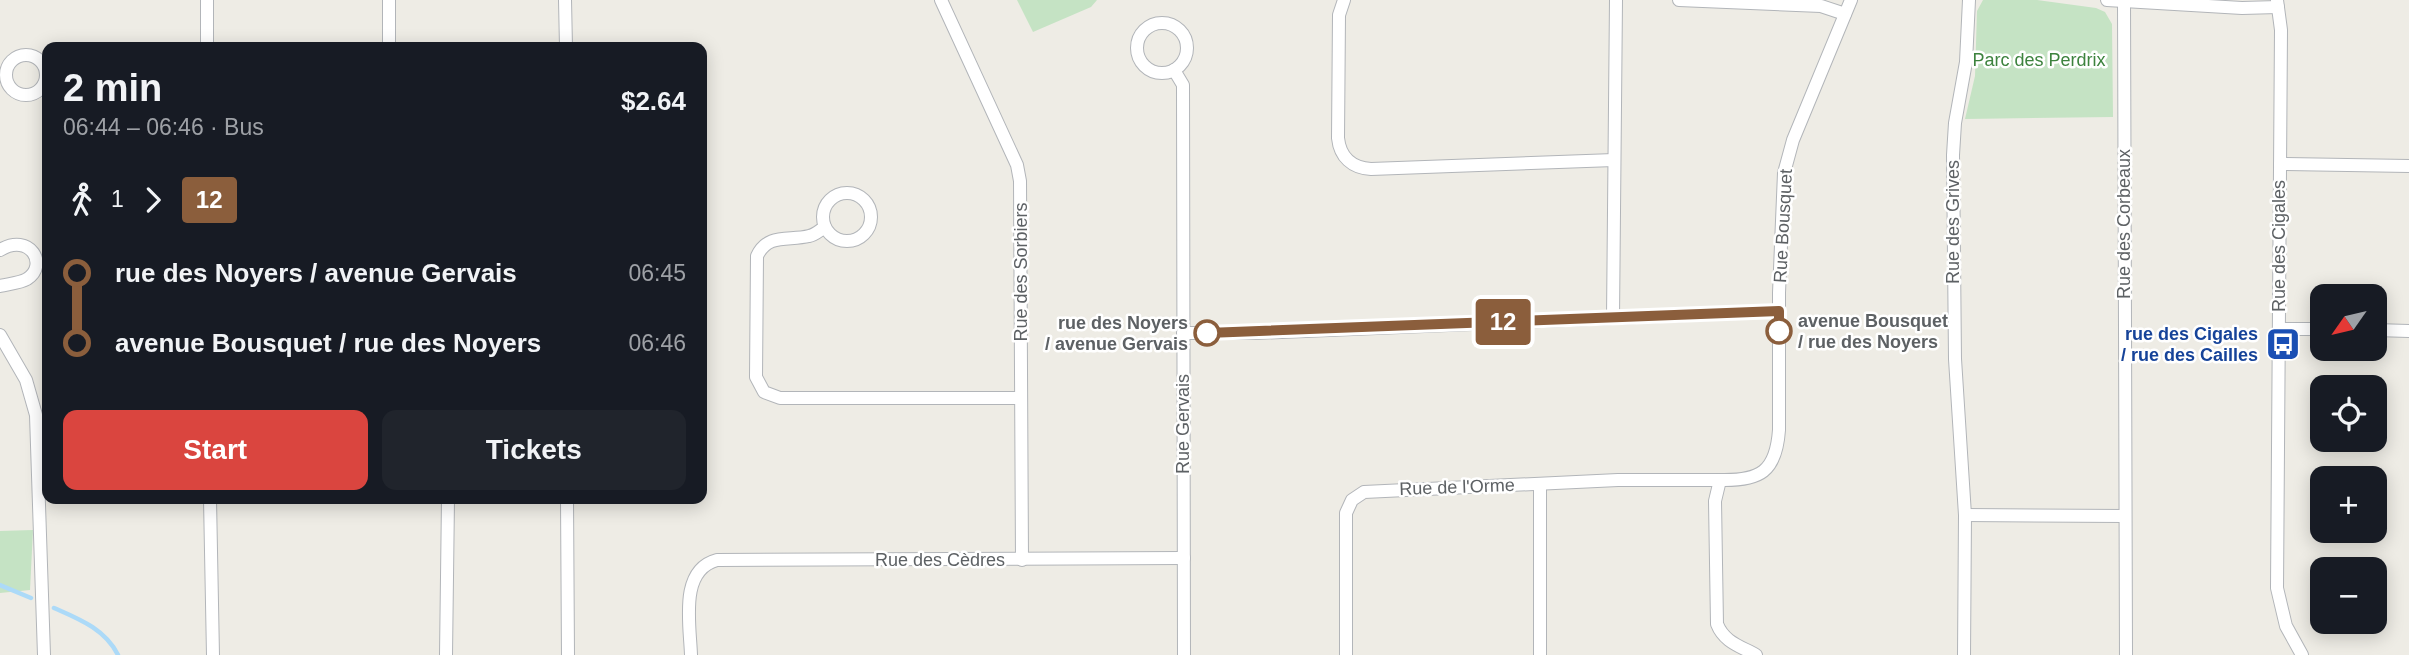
<!DOCTYPE html>
<html lang="en">
<head>
<meta charset="utf-8">
<style>
	body { margin:0; font-family:Arial,sans-serif; background:#20242c; color:#f1f3f6; height:100vh; display:flex; flex-direction:column; font-size:26px; white-space:nowrap }
	* { box-sizing:border-box; margin:0 }
	p { font-size:23px; color:#9ea1a6 }
	.icon { flex:none; width:38px; height:38px; fill:none; stroke:currentColor; stroke-width:2; stroke-linecap:round; stroke-linejoin:round }
	.map { position:relative; flex:1; overflow:hidden }
	.drawer { position:absolute; left:42px; top:42px; width:665px; height:462px; display:flex; flex-direction:column; background:#171b24; border-radius:14px; box-shadow:0 4px 18px #0003 }
	.drawer>* { flex:none }
	.badge { padding:0 14px; border-radius:5px; font-size:24px; line-height:46px }
	.needle { width:46px; rotate:236deg }
	.buttons { position:absolute; left:2310px; top:284px; display:grid; gap:14px }
	.buttons a { display:grid; place-items:center; width:77px; height:77px; border-radius:14px; background:#171b24; box-shadow:0 4px 18px #0003; font-size:35px }
	.map>.badge { position:absolute; translate:-50% -50%; box-shadow:0 0 0 4px #fff }
	.legs { display:flex; align-items:center; gap:10px; height:77px; padding:0 21px; font-size:23px }
	.legs p { margin-inline-start:auto }
	.headline { display:flex; align-items:center; justify-content:space-between; height:119px; padding:0 21px }
	h1 { font-size:38px; font-weight:800; line-height:52px }
	.button { display:flex; gap:14px; margin-top:auto; padding:14px 21px }
	.button a { flex:1; height:80px; border-radius:14px; background:#da453f; color:#fff; font-size:28px; font-weight:800; line-height:80px; text-align:center }
	.button a+a { background:#20242c; color:#f1f3f6 }
	ul { padding:0 21px; list-style:none }
	li { display:flex; align-items:center; gap:24px; height:70px; font-size:26px }
	li i { display:grid; place-items:center; width:10px; height:100%; margin:0 9px; background:currentColor }
	li i::after { content:''; width:18px; height:18px; margin:-9px; border:5px solid; border-radius:50%; background:#171b24 }
	li p { margin-inline-start:auto }
	li:first-child i { background:linear-gradient(#0000 50%,currentColor 0) }
	li:last-child i { background:linear-gradient(currentColor 50%,#0000 0) }
	.map>svg:first-child { display:block }
	.green { fill:#c5e3c4 }
	.lines { fill:none; stroke-linecap:round; stroke-linejoin:round }
	.stream { stroke:#acdaf8; stroke-width:4.5 }
	.minor-casing { stroke:#b2b5b9; stroke-width:14 }
	.minor { stroke:#fff; stroke-width:12 }
	.line-1-casing { stroke:#fff; stroke-width:16 }
	.line-1 { stroke:#8b5e3c; stroke-width:10 }
	.stop-1-dot { fill:#fff; stroke:#8b5e3c; stroke-width:3.5 }
	.labels { text-anchor:middle; stroke-width:5; stroke-linejoin:round; paint-order:stroke }
	.park-label { font-size:18px; fill:#3d833e; stroke:#fff }
	.street-label { font-size:18px; fill:#5d6164; stroke:#fff }
	.stop-label { font-size:18px; font-weight:bold; fill:#5d6164; stroke:#fff; text-anchor:start }
	.transit-label { font-size:18px; font-weight:bold; fill:#164399; stroke:#fff; text-anchor:end }
</style>
</head>
<body>
<div class="map">
<svg width="2409" height="655" viewBox="0 0 2409 655">
	<rect width="100%" height="100%" fill="#eeece5"/>
	<!-- green -->
	<g class="green">
		<polygon points="1017,0 1097,0 1091,7 1033,32"/>
		<polygon points="1983,0 2037,0 2096,8 2105,12 2112,24 2113,117 1965,119 1975,76 1977,11"/>
		<polygon points="33,530 30,590 0,593 0,531"/>
	</g>
	<g class="lines">
		<!-- stream -->
		<g class="stream">
			<polyline points="0,585 31,598"/>
			<path d="M 54,608 C 79,619 105,629 118,655"/>
		</g>
		<!-- minor casing -->
		<g class="minor-casing">
			<g id="minor">
				<polyline points="389,0 389,47"/>
				<polyline points="565,0 566,47"/>
				<polyline points="941,0 1017,165 1020,181 1022,560"/>
				<path d="M 1344,0 L 1339,15 L 1338,138 C 1340,157 1352,168 1371,169 L 1614,160"/>
				<polyline points="1679,0 1821,6 1845,14"/>
				<polyline points="2107,0 2242,8 2278,7"/>
				<polyline points="2277,0 2281,30 2277,588 2286,626 2302,655"/>
				<polyline points="2124,2 2126,655"/>
				<circle cx="1162" cy="48" r="25"/>
				<polyline points="207,47 207,0"/>
				<circle cx="26" cy="75" r="20"/>
				<polyline points="1174,70 1183,85 1184,655"/>
				<polyline points="2280,164 2409,166"/>
				<circle cx="847" cy="217" r="24"/>
				<path d="M 825,227 C 820,230 815,235 809,236 C 788,241 768,233 757,256 L 756,377 L 764,392 L 780,398 L 1021,398"/>
				<path d="M 0,250 C 30,232 49,265 27,279 C 20,283 8,284 0,286"/>
				<polyline points="1613,318 1616,0"/>
				<polyline points="2279,329 2322,329"/>
				<polyline points="2375,330 2409,331"/>
				<polyline points="1183,333 1255,333 1779,311"/>
				<polyline points="0,335 26,380 36,415 44,655"/>
				<polyline points="210,499 213,655"/>
				<polyline points="567,499 568,655"/>
				<polyline points="1965,515 2125,516"/>
				<polyline points="446,655 448,499"/>
				<path d="M 691,655 C 690,624 679,570 717,560 L 1184,558"/>
				<polyline points="1346,655 1346,513 1352,500 1364,492 1618,480 1720,480"/>
				<polyline points="1540,655 1540,484"/>
				<path d="M 1756,655 C 1740,646 1724,642 1717,624 L 1715,501 L 1720,480 C 1760,481 1776,472 1779,430 L 1779,293 L 1784,173 L 1793,140 L 1851,0"/>
				<polyline points="1964,655 1965,515 1955,359 1953,155 1955,123 1966,62 1969,0"/>
			</g>
		</g>
		<!-- minor -->
		<use href="#minor" class="minor"/>
	</g>
	<g class="lines">
		<!-- line-1 casing -->
		<g class="line-1-casing">
			<polyline id="line-1" points="1207,333 1779,311 1779,331"/>
		</g>
		<!-- line-1 -->
		<use href="#line-1" class="line-1"/>
	</g>
	<!-- icons -->
	<defs>
		<g id="bus-square" transform="scale(1.75)"><rect x="-9" y="-9" width="18" height="18" rx="4" fill="#1a4fb4" stroke="#fff"/><path d="M-5-6H5V4H4V6H2V4H-2V6H-4V4H-5ZM-3.5-4V0h7V-4ZM-3.5 1.2v1.5H-2V1.2ZM2 1.2v1.5H3.5V1.2Z" fill="#fff"/></g>
	</defs>
	<g fill-rule="evenodd">
		<use href="#bus-square" x="2283" y="344"/>
	</g>
	<!-- markers -->
	<g class="stop-1-dot">
		<circle cx="1779" cy="331" r="12"/>
		<circle cx="1207" cy="333" r="12"/>
	</g>
	<g class="labels">
		<!-- park labels -->
		<g class="park-label">
			<text x="2039" y="66">Parc des Perdrix</text>
		</g>
		<!-- street labels -->
		<g class="street-label">
			<text transform="translate(1953 222) rotate(-90)" y="6">Rue des Grives</text>
			<text transform="translate(2124 224) rotate(-90)" y="6">Rue des Corbeaux</text>
			<text transform="translate(1783 226) rotate(-87)" y="6">Rue Bousquet</text>
			<text transform="translate(2279 246) rotate(-90)" y="6">Rue des Cigales</text>
			<text transform="translate(1021 272) rotate(-90)" y="6">Rue des Sorbiers</text>
			<text transform="translate(1183 424) rotate(-90)" y="6">Rue Gervais</text>
			<text transform="translate(1457 487) rotate(-2)" y="6">Rue de l'Orme</text>
			<text x="940" y="566">Rue des Cèdres</text>
		</g>
		<!-- stop labels -->
		<g class="stop-label">
			<text x="1798" y="327">avenue Bousquet<tspan x="1798" dy="21">/ rue des Noyers</tspan></text>
			<text x="1188" y="329" text-anchor="end">rue des Noyers<tspan x="1188" dy="21">/ avenue Gervais</tspan></text>
		</g>
		<!-- transit labels -->
		<g class="transit-label">
			<text x="2258" y="340">rue des Cigales<tspan x="2258" dy="21">/ rue des Cailles</tspan></text>
		</g>
	</g>
</svg>
<div class="buttons">
<a><svg class="needle" viewBox="-14 -14 28 28"><path d="M0-13l5 13h-10z" fill="#e53935"/><path d="M0 13l5-13h-10z" fill="#9ea1a6"/></svg></a>
<a><svg class="icon" aria-label="locate" viewBox="0 0 24 24"><circle cx="12" cy="12" r="6"/><path d="M12 2v4M12 18v4M2 12h4M18 12h4"/></svg></a>
<a>+</a>
<a>−</a>
</div>
<b class="badge" style="left:1503px;top:322px;background:#8b5e3c;color:#fff">12</b>
<section class="drawer">
<div class="headline"><div><h1>2 min</h1><p>06:44 – 06:46 · Bus</p></div><b>$2.64</b></div>
<div class="legs"><svg class="icon" aria-label="walk" viewBox="0 0 24 24"><circle cx="13" cy="4" r="2"/><path d="M13 8l-2 6 4 7M11 14l-3 7M7 12l3-4h3l4 4"/></svg>1<svg class="icon" aria-label="forward" viewBox="0 0 24 24"><path d="M9 5l7 7-7 7"/></svg><b class="badge" style="background:#8b5e3c;color:#fff">12</b></div>
<ul>
<li><i style="color:#8b5e3c"></i><b>rue des Noyers / avenue Gervais</b><p>06:45</p></li>
<li><i style="color:#8b5e3c"></i><b>avenue Bousquet / rue des Noyers</b><p>06:46</p></li>
</ul>
<div class="button"><a>Start</a><a>Tickets</a></div>
</section>
</div>
</body>
</html>
